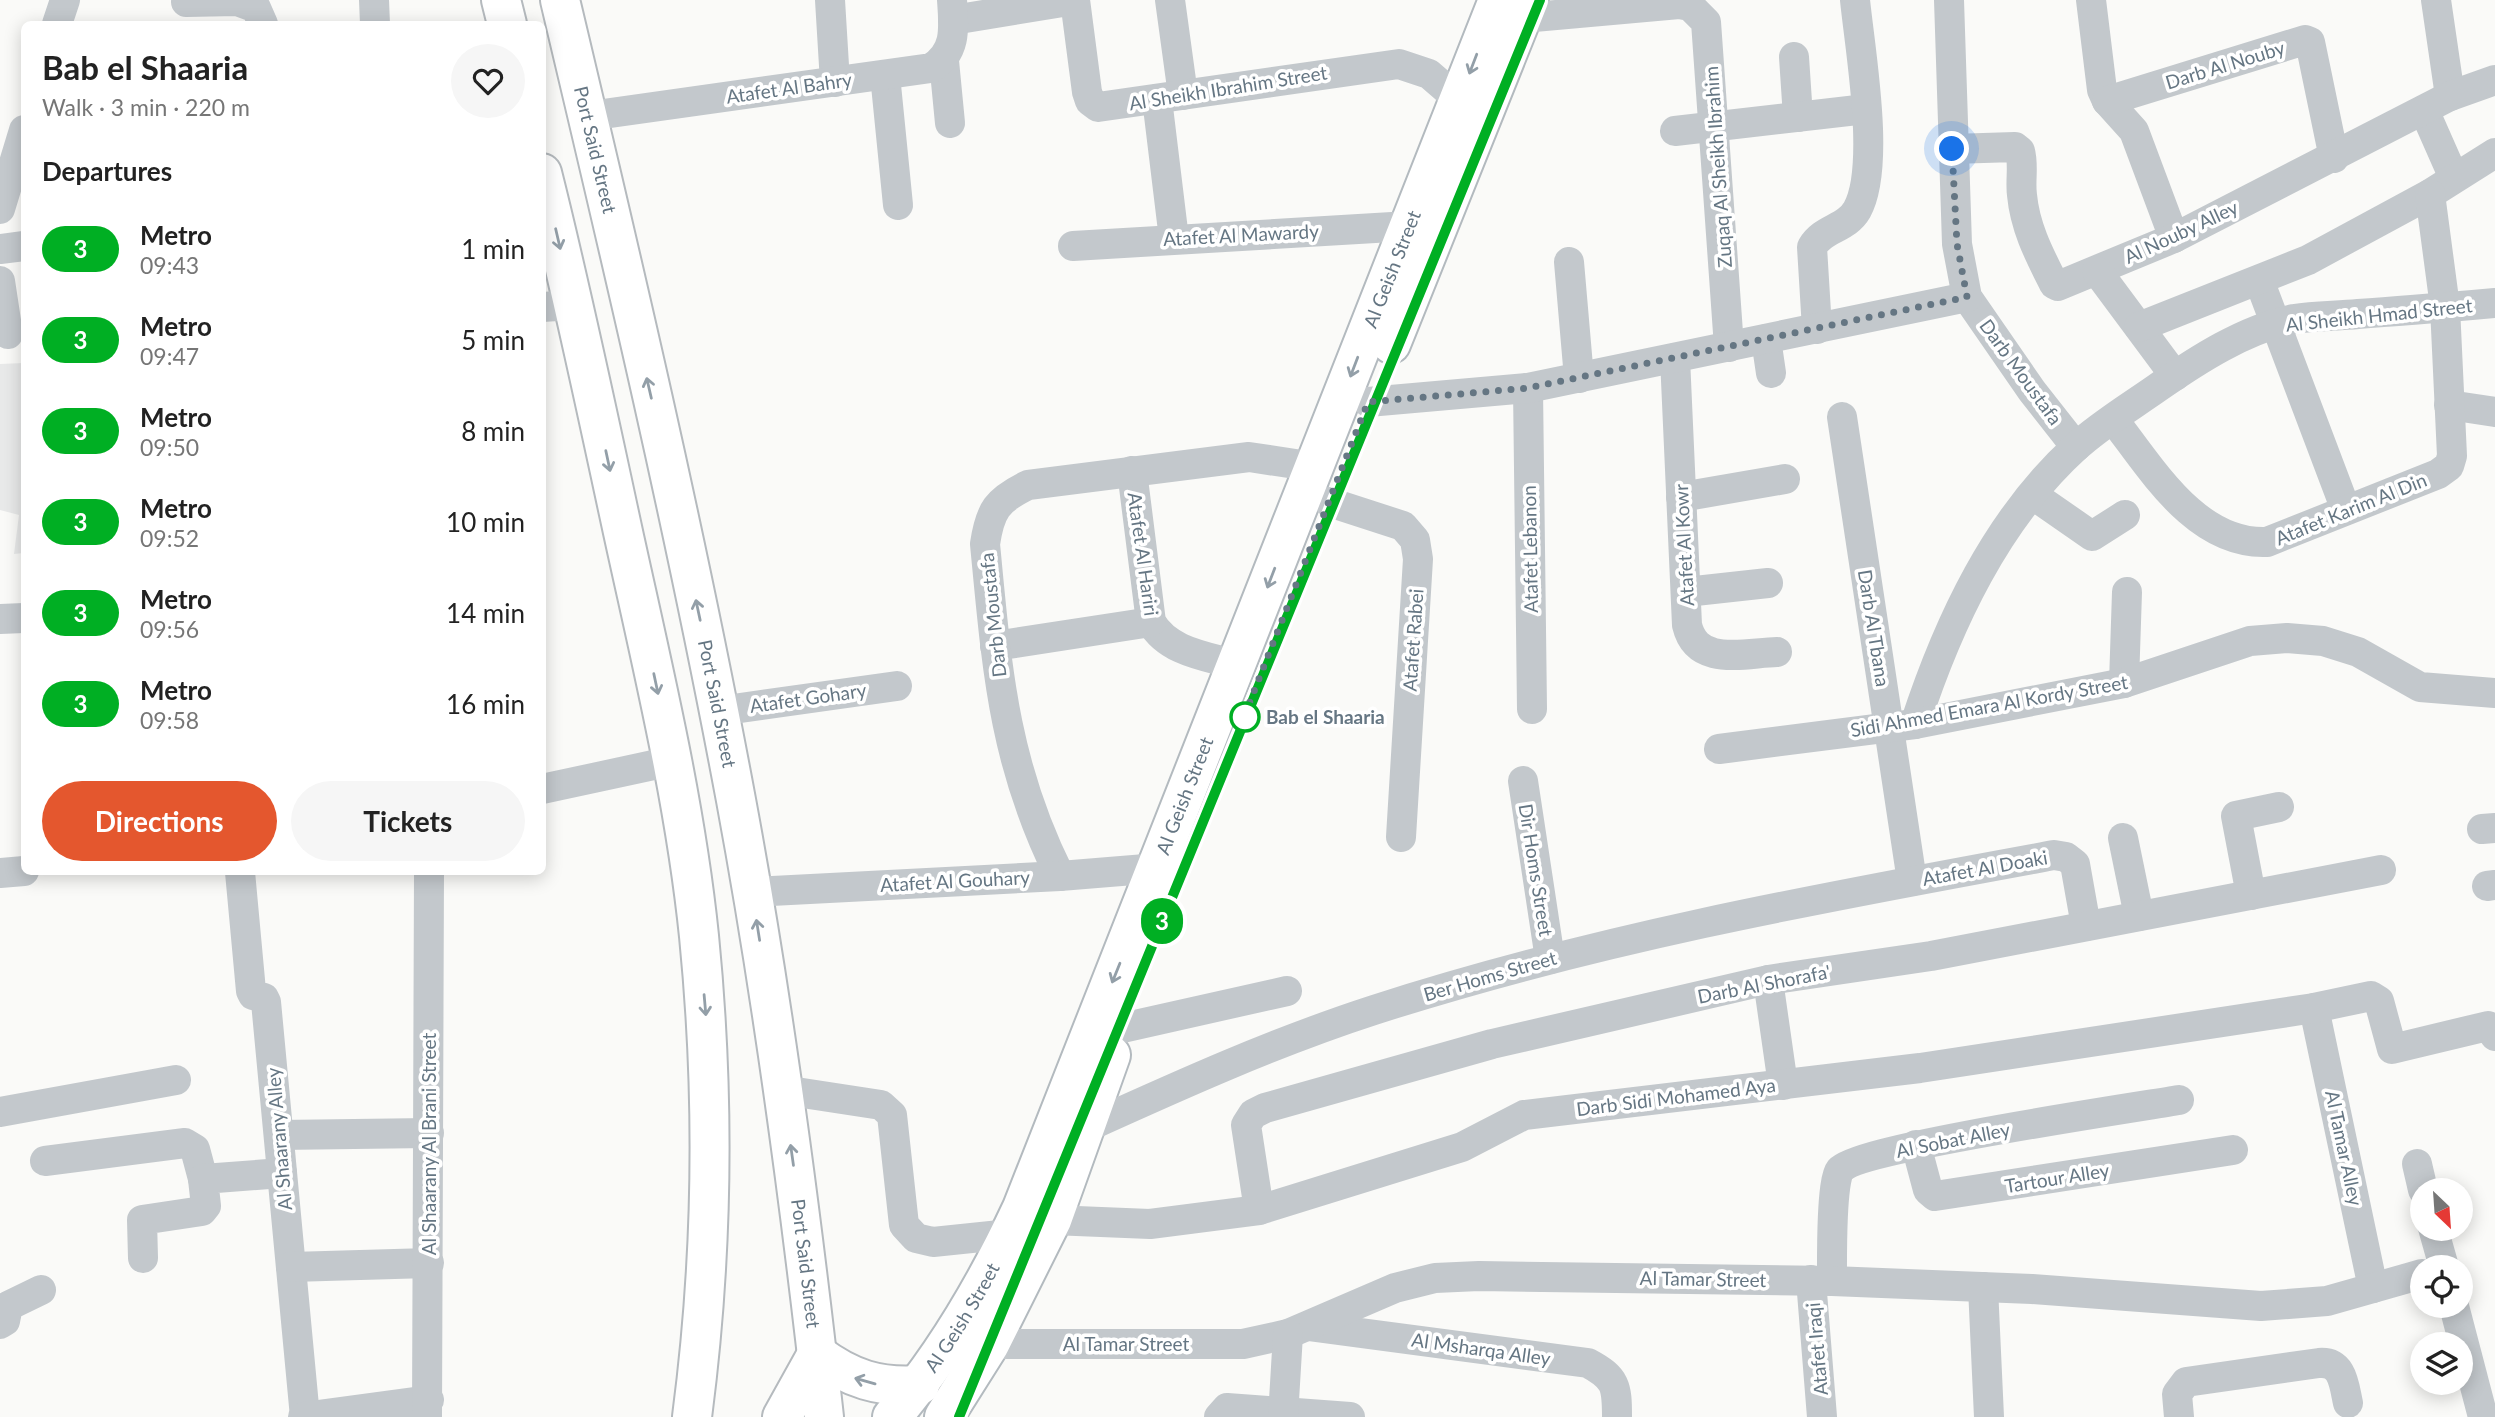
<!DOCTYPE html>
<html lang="en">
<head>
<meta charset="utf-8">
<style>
	body { margin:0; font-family:Lato,sans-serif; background:#f6f6f6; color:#222; height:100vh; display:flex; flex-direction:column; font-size:26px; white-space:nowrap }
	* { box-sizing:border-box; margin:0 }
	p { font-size:23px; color:#767676 }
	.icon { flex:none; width:38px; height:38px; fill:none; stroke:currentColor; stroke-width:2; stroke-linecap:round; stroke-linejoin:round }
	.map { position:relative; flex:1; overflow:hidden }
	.details { position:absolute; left:21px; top:21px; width:525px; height:854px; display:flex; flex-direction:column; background:#fff; border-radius:10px; box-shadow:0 4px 18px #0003 }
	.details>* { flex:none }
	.badge { padding:0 14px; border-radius:23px; font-size:24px; line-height:46px }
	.needle { width:46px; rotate:155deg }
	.fabs { position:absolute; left:2410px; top:1178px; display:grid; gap:14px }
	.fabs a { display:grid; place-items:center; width:63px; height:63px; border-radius:50%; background:#fff; box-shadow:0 4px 18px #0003; font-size:35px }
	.you { position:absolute; width:35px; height:35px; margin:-18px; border:5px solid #fff; border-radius:50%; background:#1a73e8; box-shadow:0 0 0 10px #1a73e833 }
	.map>.badge { position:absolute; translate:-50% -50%; box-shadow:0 0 0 4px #fff }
	h2 { padding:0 21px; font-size:26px; line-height:63px }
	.round { display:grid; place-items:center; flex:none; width:74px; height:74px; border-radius:37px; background:#f6f6f6 }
	.headline { display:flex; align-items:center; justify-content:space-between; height:119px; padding:0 21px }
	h1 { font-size:33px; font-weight:700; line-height:52px }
	.cta { display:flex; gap:14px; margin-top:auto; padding:14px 21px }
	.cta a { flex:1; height:80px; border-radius:42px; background:#e4572e; color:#fff; font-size:28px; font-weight:700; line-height:80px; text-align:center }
	.cta a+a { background:#f6f6f6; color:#222 }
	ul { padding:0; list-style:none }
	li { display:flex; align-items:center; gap:21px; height:91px; padding:0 21px }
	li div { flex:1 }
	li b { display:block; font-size:26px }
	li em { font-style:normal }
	li .badge { min-width:77px; font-weight:700; text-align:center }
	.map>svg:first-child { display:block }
	.built { fill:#e8e9e9 }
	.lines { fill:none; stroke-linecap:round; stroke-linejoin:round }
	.secondary-casing { stroke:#b3babf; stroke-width:42 }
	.primary-casing { stroke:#b5babe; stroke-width:42 }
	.street { stroke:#c3c8cc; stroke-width:30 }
	.secondary { stroke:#fff; stroke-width:38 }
	.primary { stroke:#fff; stroke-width:38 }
	.oneway { stroke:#939fa8 }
	.line-casing { stroke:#fff; stroke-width:16 }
	.line { stroke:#00af23; stroke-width:10 }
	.walk { stroke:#657683; stroke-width:7; stroke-dasharray:0 12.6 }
	.stop-dot { fill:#fff; stroke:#00af23; stroke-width:3.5 }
	.labels { text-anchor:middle; stroke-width:7; stroke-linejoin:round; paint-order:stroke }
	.street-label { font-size:19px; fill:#657683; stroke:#fff }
	.stop-label { font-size:19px; font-weight:bold; fill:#657683; stroke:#fff; text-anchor:start }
</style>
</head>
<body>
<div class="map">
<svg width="2495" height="1417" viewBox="0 0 2495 1417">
	<rect width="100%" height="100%" fill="#fafaf8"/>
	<!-- built -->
	<polygon class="built" points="24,363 24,553 14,554 19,515 0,510 0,364"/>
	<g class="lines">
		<!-- secondary casing -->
		<g class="secondary-casing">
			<g id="secondary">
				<polyline points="1391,344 1529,0"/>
				<path id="s1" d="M 892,1417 C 946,1354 987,1283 1022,1208 L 1498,0"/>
				<polyline points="944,1417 990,1344 1052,1220 1111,1055"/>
			</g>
		</g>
		<!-- primary casing -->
		<g class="primary-casing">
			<g id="primary">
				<polyline points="501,0 507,24"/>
				<path id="s2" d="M 560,0 C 623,265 686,532 736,800 C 774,1004 801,1210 824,1417"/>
				<path d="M 542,173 C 572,292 597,412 623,532 C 652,665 685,800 699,936 C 715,1097 713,1257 692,1417"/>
				<path d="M 782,1417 L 817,1354 C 850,1379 879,1388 920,1385"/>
			</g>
		</g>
		<!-- street -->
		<g class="street">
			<polyline points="374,0 375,24"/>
			<polyline points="830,0 835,82"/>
			<polyline points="1170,0 1183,95"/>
			<polyline points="1949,0 1957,244 1967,297 2032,391 2076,447"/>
			<polyline points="2091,0 2102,90 2107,101 2134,131 2174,238"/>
			<polyline points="2436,0 2450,96"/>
			<polyline points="186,2 237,1 256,8 263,24"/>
			<polyline points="1522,18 1679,4 1690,6 1706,22 1729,347"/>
			<polyline points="953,20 1075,0 1087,92 1090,101 1098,107 1399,64 1429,74 1459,100"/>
			<polyline points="57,24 65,0"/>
			<polyline points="1794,57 1798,117"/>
			<polyline points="944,61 950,123"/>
			<polyline points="885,75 898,205"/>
			<polyline points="1157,99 1174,239"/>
			<polyline points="2107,101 2305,40 2310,42 2334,158"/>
			<polyline points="2424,110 2454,178"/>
			<path d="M 589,116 L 931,68 C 957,52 954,28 952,0"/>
			<polyline points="1675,131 1866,109"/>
			<path d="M 1952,149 L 2015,147 L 2020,151 C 2024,165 2020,181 2022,195 C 2025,228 2040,256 2054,284 L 2058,286 L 2174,238 L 2450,96 L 2495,80"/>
			<polyline points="0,209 24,130"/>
			<polyline points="1073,246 1409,226"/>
			<polyline points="0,249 24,246"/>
			<polyline points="1569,262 1579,378"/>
			<polyline points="2097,271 2175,376"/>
			<polyline points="2259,280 2346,510"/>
			<polyline points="0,281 8,334"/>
			<polyline points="542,307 573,305"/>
			<polyline points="2139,327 2308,260 2430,194 2495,153"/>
			<path d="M 1817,329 L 1812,247 C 1823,228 1846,229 1857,210 C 1881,167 1860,50 1855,0"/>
			<polyline points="1766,339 1771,373"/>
			<path d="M 1675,358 L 1687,625 C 1697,667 1743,653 1777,652"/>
			<polyline points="1528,388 1532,709"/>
			<polyline points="1368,402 1528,388 1967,297"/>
			<polyline points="2449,405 2495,412"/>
			<polyline points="1842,417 1912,881"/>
			<path d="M 2113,419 C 2152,469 2196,545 2267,542 L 2438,474 L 2449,466 L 2452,456 L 2445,307 L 2430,194"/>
			<path d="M 1132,471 L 1151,622 C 1168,652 1206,656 1237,665"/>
			<polyline points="2033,495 2092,536 2125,515"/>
			<polyline points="1681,497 1785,479"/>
			<polyline points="1329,502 1403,526 1415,540 1418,559 1401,837"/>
			<polyline points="1686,592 1768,583"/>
			<polyline points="0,619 24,618"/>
			<polyline points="995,646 1151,622"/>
			<polyline points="2124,683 2127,592"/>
			<polyline points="719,711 897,686"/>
			<path d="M 1915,724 C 1948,623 1996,520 2076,447 C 2100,425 2130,407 2157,388 C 2197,360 2245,329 2294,319 C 2315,316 2337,316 2358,314 C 2403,311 2449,307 2495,303"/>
			<polyline points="1719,749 1915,724 2124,683 2250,641 2287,638 2323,641 2358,652 2420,687 2495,693"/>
			<polyline points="1523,781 1550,959"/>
			<polyline points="542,789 672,761"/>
			<polyline points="2482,829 2495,828"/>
			<polyline points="2123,838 2139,916"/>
			<polyline points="240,872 251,991 253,995 264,998 266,1002 305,1417"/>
			<polyline points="0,873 24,871"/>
			<path d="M 1060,876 C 1003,762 997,668 985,544 C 990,510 997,500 1028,485 L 1249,457 L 1315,467"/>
			<polyline points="2487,886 2495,885"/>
			<polyline points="752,892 1060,876 1158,868"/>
			<polyline points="2251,895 2236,816 2279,807"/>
			<polyline points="1768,980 1783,1085"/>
			<polyline points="2314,1008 2373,1288"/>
			<polyline points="1122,1028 1287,991"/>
			<polyline points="783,1090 881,1105 892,1115 904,1225 916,1238 933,1242 1010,1234"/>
			<polyline points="0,1112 176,1080"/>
			<path d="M 1085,1128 C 1180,1085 1275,1042 1374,1010 C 1597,938 1825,897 2054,855 L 2066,857 L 2075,864 L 2086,926"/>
			<polyline points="279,1135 429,1133"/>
			<polyline points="1916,1145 1928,1190 1935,1196 2233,1150"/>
			<polyline points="45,1161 185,1143 195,1149 203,1179"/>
			<polyline points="2417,1164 2423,1190"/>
			<polyline points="1259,1210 1246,1125 1253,1114 1265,1108 1492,1044 1768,980 1931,956 2381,870"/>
			<polyline points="1052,1220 1150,1224 1259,1210 1462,1147 1524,1115 1920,1068 2314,1008 2371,996 2379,1001 2392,1049 2488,1026 2495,1036"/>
			<polyline points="2433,1228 2444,1267"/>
			<polyline points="143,1258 142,1220 202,1211 206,1206 203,1179 282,1173"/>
			<polyline points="291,1267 429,1263"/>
			<polyline points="1811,1280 1822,1417"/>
			<path d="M 1832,1281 C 1832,1262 1831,1181 1840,1170 C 1859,1148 2132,1108 2179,1100"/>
			<polyline points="1983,1287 1989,1417"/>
			<polyline points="2454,1306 2483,1417"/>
			<polyline points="0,1324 5,1321 8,1306 41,1290"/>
			<path d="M 1308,1326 L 1588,1363 C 1616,1378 1617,1386 1617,1417"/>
			<polyline points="990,1344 1243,1344 1288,1334 1395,1288 1435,1278 1479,1276 1832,1281 2032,1289 2261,1306 2327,1301 2422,1274"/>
			<polyline points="303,1417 429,1400"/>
			<polyline points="427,1417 429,872"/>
			<polyline points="1219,1417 1227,1408 1350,1417"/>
			<polyline points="1283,1417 1288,1334"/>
			<path d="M 2179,1417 L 2177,1394 L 2186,1382 L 2319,1363 C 2343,1361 2344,1385 2348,1403"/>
		</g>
		<!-- secondary -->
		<use href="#secondary" class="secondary"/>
		<!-- primary -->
		<use href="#primary" class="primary"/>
	</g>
	<!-- one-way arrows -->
	<defs><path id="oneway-shaft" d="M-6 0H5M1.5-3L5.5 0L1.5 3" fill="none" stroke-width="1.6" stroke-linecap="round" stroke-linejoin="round" transform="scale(1.75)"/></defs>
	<g class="oneway">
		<use href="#oneway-shaft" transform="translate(1473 64) rotate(111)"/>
		<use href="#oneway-shaft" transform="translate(558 239) rotate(77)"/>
		<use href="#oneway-shaft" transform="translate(1354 367) rotate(111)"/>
		<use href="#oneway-shaft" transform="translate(649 388) rotate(-103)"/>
		<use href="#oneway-shaft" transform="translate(608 461) rotate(78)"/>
		<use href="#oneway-shaft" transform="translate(1271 578) rotate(111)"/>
		<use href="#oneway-shaft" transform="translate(698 610) rotate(-102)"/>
		<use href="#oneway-shaft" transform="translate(656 684) rotate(78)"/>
		<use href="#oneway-shaft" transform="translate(758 930) rotate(-99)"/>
		<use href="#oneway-shaft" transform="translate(1116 973) rotate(112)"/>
		<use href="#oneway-shaft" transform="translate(705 1005) rotate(85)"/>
		<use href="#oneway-shaft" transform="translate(792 1155) rotate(-98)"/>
		<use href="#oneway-shaft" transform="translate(865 1381) rotate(-164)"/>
	</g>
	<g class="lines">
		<!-- line casing -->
		<g class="line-casing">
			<polyline id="line" points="959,1417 1540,0"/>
		</g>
		<!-- line -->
		<use href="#line" class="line"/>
		<!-- walk -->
		<polyline class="walk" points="1245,717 1240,727 1368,402 1528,388 1967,297 1957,244 1952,149"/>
	</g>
	<!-- markers -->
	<circle class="stop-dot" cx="1245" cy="717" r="14"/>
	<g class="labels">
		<!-- street labels -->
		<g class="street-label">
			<text transform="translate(2225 65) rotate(-17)" y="7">Darb Al Nouby</text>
			<text transform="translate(789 88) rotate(-8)" y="7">Atafet Al Bahry</text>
			<text transform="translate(1228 88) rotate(-9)" y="7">Al Sheikh Ibrahim Street</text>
			<text dy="7" stroke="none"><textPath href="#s2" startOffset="154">Port Said Street</textPath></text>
			<text transform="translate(1718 167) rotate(-94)" y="7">Zuqaq Al Sheikh Ibrahim</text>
			<text transform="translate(2181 232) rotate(-25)" y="7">Al Nouby Alley</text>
			<text transform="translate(1241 235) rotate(-3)" y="7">Atafet Al Mawardy</text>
			<text dy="7" stroke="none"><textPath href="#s1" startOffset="1256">Al Geish Street</textPath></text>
			<text transform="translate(2379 315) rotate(-6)" y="7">Al Sheikh Hmad Street</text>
			<text transform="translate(2021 372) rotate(54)" y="7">Darb Moustafa</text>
			<text transform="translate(2351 509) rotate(-22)" y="7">Atafet Karim Al Din</text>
			<text transform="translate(1684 545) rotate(-93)" y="7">Atafet Al Kowr</text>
			<text transform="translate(1530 549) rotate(-91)" y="7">Atafet Lebanon</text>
			<text transform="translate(1143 554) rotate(82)" y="7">Atafet Al Hariri</text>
			<text transform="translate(993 615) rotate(-96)" y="7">Darb Moustafa</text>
			<text transform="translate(1874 628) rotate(81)" y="7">Darb Al Tbana</text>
			<text transform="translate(1413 640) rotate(-86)" y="7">Atafet Rabei</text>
			<text transform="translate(808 698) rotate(-8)" y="7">Atafet Gohary</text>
			<text dy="7" stroke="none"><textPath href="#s2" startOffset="721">Port Said Street</textPath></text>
			<text transform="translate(1989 706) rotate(-10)" y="7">Sidi Ahmed Emara Al Kordy Street</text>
			<text dy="7" stroke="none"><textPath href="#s1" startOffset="690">Al Geish Street</textPath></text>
			<text transform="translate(1985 868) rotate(-10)" y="7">Atafet Al Doaki</text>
			<text transform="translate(1536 870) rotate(81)" y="7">Dir Homs Street</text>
			<text transform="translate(955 881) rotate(-3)" y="7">Atafet Al Gouhary</text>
			<text transform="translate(1490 976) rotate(-16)" y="7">Ber Homs Street</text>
			<text transform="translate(1764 984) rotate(-11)" y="7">Darb Al Shorafa'</text>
			<text transform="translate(1676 1097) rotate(-7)" y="7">Darb Sidi Mohamed Aya</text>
			<text transform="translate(279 1139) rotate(-95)" y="7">Al Shaarany Alley</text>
			<text transform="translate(1953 1140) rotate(-11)" y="7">Al Sobat Alley</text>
			<text transform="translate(429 1144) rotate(-90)" y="7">Al Shaarany Al Brani Street</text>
			<text transform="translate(2344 1148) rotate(78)" y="7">Al Tamar Alley</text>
			<text transform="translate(2057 1178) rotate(-9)" y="7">Tartour Alley</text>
			<text dy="7" stroke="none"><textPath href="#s2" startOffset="1288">Port Said Street</textPath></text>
			<text transform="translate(1703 1279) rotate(1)" y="7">Al Tamar Street</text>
			<text dy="7" stroke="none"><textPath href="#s1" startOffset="122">Al Geish Street</textPath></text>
			<text x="1126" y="1351">Al Tamar Street</text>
			<text transform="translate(1481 1349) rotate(8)" y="7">Al Msharqa Alley</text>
			<text transform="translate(1817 1349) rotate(-95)" y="7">Atafet Iraqi</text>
		</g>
		<!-- stop labels -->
		<g class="stop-label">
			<text x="1266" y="724">Bab el Shaaria</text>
		</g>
	</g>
</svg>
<div class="fabs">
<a><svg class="needle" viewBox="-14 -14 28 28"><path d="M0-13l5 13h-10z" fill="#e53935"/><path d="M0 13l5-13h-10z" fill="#767676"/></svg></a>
<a><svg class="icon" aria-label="locate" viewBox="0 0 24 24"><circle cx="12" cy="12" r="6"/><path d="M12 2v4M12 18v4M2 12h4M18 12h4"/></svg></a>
<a><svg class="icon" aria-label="layers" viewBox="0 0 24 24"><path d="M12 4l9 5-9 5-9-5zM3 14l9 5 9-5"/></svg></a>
</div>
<div class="you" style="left:1952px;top:149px"></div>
<b class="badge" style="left:1162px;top:921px;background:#00af23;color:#fff">3</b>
<section class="details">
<div class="headline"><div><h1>Bab el Shaaria</h1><p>Walk · 3 min · 220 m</p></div><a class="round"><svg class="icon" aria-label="heart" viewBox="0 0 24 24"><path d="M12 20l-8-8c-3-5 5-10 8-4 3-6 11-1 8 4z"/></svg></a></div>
<h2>Departures</h2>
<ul>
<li><span class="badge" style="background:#00af23;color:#fff">3</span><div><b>Metro</b><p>09:43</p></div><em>1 min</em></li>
<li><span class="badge" style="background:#00af23;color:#fff">3</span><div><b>Metro</b><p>09:47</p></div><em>5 min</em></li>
<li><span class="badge" style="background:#00af23;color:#fff">3</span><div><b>Metro</b><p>09:50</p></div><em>8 min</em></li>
<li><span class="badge" style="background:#00af23;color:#fff">3</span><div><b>Metro</b><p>09:52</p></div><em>10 min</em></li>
<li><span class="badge" style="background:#00af23;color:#fff">3</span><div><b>Metro</b><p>09:56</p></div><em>14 min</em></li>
<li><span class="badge" style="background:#00af23;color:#fff">3</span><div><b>Metro</b><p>09:58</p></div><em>16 min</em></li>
</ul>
<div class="cta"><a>Directions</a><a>Tickets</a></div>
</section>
</div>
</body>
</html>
